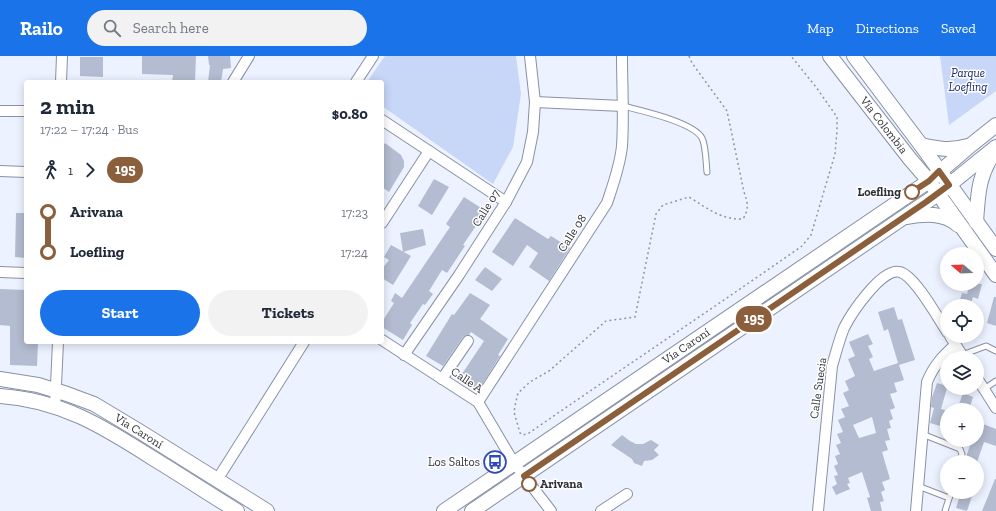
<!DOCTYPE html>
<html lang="en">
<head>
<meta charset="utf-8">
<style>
	body { margin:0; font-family:"Zilla Slab",serif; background:#f2f2f3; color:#1f2937; height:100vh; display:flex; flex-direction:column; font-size:15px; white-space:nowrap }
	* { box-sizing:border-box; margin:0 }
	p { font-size:13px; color:#747a83 }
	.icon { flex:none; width:22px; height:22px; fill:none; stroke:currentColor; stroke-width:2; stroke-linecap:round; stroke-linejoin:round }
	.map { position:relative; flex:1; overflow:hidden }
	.details { position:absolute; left:24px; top:24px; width:360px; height:264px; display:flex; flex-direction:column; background:#fff; border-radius:4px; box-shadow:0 2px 10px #0003 }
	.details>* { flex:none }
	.badge { padding:0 8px; border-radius:13px; font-size:14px; line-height:26px }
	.needle { width:26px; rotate:289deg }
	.controls { position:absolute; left:940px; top:191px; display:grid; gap:8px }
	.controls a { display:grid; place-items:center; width:44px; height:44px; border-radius:50%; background:#fff; box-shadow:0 2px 10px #0003; font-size:20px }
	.map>.badge { position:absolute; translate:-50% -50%; box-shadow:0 0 0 2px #fff }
	.legs { display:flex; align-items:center; gap:6px; height:44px; padding:0 16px; font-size:13px }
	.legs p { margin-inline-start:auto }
	.head { display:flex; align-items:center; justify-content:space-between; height:68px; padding:0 16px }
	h1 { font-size:22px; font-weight:800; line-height:30px }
	.primary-button { display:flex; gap:8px; margin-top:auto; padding:8px 16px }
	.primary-button a { flex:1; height:46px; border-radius:24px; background:#1a73e8; color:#fff; font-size:16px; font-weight:800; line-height:46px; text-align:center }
	.primary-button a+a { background:#f2f2f3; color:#1f2937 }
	ul { padding:0 16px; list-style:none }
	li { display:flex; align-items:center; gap:14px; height:40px; font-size:15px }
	li i { display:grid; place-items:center; width:6px; height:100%; margin:0 5px; background:currentColor }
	li i::after { content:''; width:10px; height:10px; margin:-5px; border:3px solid; border-radius:50%; background:#fff }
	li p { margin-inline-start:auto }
	li:first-child i { background:linear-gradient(#0000 50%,currentColor 0) }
	li:last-child i { background:linear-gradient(currentColor 50%,#0000 0) }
	header { display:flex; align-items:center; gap:24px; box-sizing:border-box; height:56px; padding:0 20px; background:#1a73e8; color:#fff }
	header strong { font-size:19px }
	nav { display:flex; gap:22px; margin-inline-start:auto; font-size:14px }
	.search { width:280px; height:36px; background:#f2f2f3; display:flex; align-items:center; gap:10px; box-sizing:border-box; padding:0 14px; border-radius:22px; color:#747a83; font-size:15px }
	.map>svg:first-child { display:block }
	.green { fill:#c8d6f8 }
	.building { fill:#b3bcd0; fill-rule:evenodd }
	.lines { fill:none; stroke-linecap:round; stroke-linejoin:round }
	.service-casing { stroke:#8991a5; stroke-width:7 }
	.minor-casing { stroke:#8991a5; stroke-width:12 }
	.secondary-casing { stroke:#8991a5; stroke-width:16 }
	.path { stroke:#9195a0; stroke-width:1.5; stroke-dasharray:2 3; stroke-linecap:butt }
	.service { stroke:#fff; stroke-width:5 }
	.minor { stroke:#fff; stroke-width:10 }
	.secondary { stroke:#fff; stroke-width:14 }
	.line-1-casing { stroke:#fff; stroke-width:9 }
	.line-1 { stroke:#8b5e3c; stroke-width:6 }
	.stop-1-dot { fill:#fff; stroke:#8b5e3c; stroke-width:2 }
	.labels { text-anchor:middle; stroke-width:3; stroke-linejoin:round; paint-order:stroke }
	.park-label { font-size:12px; font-style:italic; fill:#13246c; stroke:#fff }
	.street-label { font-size:12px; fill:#2e3139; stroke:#fff }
	.stop-label { font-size:12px; font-weight:bold; fill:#2e3139; stroke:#fff; text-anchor:end }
	.poi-label { font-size:12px; fill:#2e3139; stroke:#fff; text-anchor:end }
</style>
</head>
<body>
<header>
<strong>Railo</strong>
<div class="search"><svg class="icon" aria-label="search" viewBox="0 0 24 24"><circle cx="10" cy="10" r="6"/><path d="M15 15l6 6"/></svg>Search here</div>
<nav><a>Map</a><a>Directions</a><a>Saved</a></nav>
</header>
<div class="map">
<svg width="996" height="455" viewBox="0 0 996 455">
	<rect width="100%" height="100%" fill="#ecf2ff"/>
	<!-- green -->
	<g class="green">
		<polygon points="385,0 516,0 521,38 513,91 493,128 382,50 382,26 367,26"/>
		<polygon points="940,0 996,0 996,35 949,69"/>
	</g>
	<!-- building -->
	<g class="building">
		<polygon points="142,0 196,0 195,26 172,26 173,19 142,18"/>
		<polygon points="208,0 230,0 231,12 223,13 221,26 208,26 210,9 209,9"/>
		<polygon points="80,1 103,1 103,21 80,20"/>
		<polygon points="385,87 401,99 404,105 404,111 389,136 382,131 382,91"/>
		<polygon points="434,123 449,131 432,159 418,150"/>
		<polygon points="464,141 486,155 463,189 465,190 447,217 442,214 429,235 433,238 425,249 423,248 410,267 412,269 403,284 382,271 382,266 394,247 391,245 395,237 402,242 450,171 446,168"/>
		<polygon points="16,157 26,157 26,202 15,201"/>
		<polygon points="515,162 548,183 551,180 570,192 549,225 529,211 538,197 527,189 513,210 492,196"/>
		<polygon points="423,173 426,189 403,196 400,177"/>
		<polygon points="391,189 411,200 393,229 382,222 382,213 389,204 384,201"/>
		<polygon points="485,211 502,223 492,235 475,224"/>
		<polygon points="970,228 982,228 978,243 973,241 970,250 958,250 962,237 967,238"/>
		<polygon points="0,233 26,234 26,286 38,286 37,310 10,309 10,270 0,269"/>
		<polygon points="470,237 490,249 480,263 508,283 498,299 500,300 478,335 458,324 484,285 471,276 469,279 466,279 463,281 443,310 426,300 452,258 454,259"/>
		<polygon points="994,241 996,241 996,270 987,267"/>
		<path d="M 894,251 L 898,264 L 902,263 L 915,304 L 899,309 L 904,324 L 894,327 L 897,336 L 890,338 L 895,352 L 890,354 L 893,363 L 889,365 L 891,372 L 887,373 L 890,384 L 885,385 L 888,394 L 882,396 L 890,423 L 882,426 L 885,434 L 881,436 L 884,445 L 880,446 L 882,455 L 871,455 L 867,442 L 870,441 L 862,416 L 848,422 L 850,427 L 847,428 L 850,433 L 836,439 L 832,431 L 837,428 L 834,420 L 838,419 L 834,410 L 838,408 L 835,400 L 840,398 L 836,389 L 841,387 L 837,378 L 843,376 L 838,364 L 845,361 L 841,353 L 849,350 L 843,337 L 849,334 L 845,325 L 855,320 L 848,303 L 855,300 L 849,286 L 868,278 L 873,288 L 868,290 L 873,301 L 869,303 L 874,315 L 898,307 L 888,273 L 884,275 L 878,256 ZM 872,361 L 876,377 L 859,382 L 853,369 Z"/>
		<polygon points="937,327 947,330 947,332 941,353 945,354 940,370 930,367 934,352 931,351 932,341"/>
		<polygon points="963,337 973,341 969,354 957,354"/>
		<polygon points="983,368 996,373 996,390 984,386 977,406 965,404 972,384 978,384"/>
		<polygon points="622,379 630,385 636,388 643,388 651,384 659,389 654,394 659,399 652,404 644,405 642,410 634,407 632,403 611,389"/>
		<polygon points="995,423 996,423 996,455 982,455"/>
		<polygon points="961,436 972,440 967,455 956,452"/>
	</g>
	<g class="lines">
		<!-- service casing -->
		<g class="service-casing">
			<g id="service">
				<path d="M 623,50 C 642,55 693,66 702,82 C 706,90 706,107 707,116"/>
				<polyline points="962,299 986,290 996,295"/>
				<polyline points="984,333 996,325"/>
				<polyline points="922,378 960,393 962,398 959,406"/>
				<polyline points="918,430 949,442"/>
				<polyline points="945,455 951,436"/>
			</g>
		</g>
		<!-- minor casing -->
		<g class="minor-casing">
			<g id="minor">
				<polyline points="61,26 62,0"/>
				<polyline points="233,26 249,0"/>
				<polyline points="356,26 373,0"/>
				<polyline points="535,46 623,50"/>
				<polyline points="0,55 26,55"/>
				<polyline points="382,64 506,146"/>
				<polyline points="0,115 26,116"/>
				<polyline points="382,167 429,95"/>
				<polyline points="0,216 26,217"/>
				<polyline points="950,280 964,302"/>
				<polyline points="382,284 478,346 514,407 551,455"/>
				<polyline points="404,299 459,219 506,146 527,106 533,76 535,46 530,0"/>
				<polyline points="977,322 996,352"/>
				<polyline points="442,323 468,285"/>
				<path d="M 478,346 L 607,147 C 613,129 620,110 622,90 C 624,60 622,30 622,0"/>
				<polyline points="55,351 58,286"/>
				<polyline points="217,424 304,286"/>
				<polyline points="601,455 627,438"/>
				<path d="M 818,455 L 832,310 C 836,297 839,284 844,272 C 851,258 882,211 900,216 C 915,220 938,262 947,276"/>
				<path d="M 916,455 L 927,326 C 934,309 942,301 955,289"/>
			</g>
		</g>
		<!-- secondary casing -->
		<g class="secondary-casing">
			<g id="secondary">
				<polyline points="830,0 910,103 929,125 996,219"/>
				<polyline points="854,0 921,89 996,193"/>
				<path d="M 921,89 C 939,93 950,95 968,90"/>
				<path d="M 906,161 C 924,158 944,156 958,169"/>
				<path d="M 976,166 C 978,140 978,118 995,96"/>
				<polyline points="0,323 38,329 67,338 94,348 139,375 267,455"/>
				<path d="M 0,340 C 61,344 104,371 154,403 C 182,420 209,438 237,455"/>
				<polyline points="444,455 929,125 971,89 996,69"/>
				<polyline points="472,455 938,138 996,91"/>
			</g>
		</g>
		<!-- path -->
		<path class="path" d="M 689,0 L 692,7 L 727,55 L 744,136 C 748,147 749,153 743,163 C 721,164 707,152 689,141 L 663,149 L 656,158 L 635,261 L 606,265 L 549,315 L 530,326 L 518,337 L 516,345 L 514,356 L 520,377 L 523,379 L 529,377 C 620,314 712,253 802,190 L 811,179 L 835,98 L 837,75 L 837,61 L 816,31 L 791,0"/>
		<!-- service -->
		<use href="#service" class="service"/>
		<!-- minor -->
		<use href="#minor" class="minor"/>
		<!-- secondary -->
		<use href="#secondary" class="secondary"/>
	</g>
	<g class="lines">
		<!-- line-1 casing -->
		<g class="line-1-casing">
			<polyline id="line-1" points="529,428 524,420 926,146 949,129 939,115 929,125 912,136"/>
		</g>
		<!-- line-1 -->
		<use href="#line-1" class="line-1"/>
	</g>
	<!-- icons -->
	<defs>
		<g id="bus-ring" transform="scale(1.15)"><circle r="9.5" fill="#fff" stroke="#2d49ba" stroke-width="1.5"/><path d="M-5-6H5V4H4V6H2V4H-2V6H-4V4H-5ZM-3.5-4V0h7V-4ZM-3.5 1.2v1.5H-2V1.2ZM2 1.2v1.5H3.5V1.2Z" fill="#2d49ba"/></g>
	</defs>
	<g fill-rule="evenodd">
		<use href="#bus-ring" x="495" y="406"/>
	</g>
	<!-- markers -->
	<g class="stop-1-dot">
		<circle cx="912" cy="136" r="7"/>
		<circle cx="529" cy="428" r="7"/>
	</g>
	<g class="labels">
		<!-- park labels -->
		<g class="park-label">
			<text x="968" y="21">Parque<tspan x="968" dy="14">Loefling</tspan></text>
		</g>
		<!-- street labels -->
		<g class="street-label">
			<text transform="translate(884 69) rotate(52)" y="4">Vía Colombia</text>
			<text transform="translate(486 152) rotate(-58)" y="4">Calle 07</text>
			<text transform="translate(572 177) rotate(-57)" y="4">Calle 08</text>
			<text transform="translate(686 290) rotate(-34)" y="4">Vía Caroní</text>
			<text transform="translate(467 324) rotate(34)" y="4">Calle A</text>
			<text transform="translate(818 332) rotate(-82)" y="4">Calle Suecia</text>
			<text transform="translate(139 375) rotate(32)" y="4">Vía Caroní</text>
		</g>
		<!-- stop labels -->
		<g class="stop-label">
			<text x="901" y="140">Loefling</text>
			<text x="540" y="432" text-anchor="start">Arivana</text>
		</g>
		<!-- poi labels -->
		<g class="poi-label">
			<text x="480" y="410">Los Saltos</text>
		</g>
	</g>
</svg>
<div class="controls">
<a><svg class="needle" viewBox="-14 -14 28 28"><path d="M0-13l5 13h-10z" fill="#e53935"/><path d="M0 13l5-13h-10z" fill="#747a83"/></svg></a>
<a><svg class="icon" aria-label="locate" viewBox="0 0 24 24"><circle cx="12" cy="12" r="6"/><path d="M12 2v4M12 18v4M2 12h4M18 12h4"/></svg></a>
<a><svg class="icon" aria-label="layers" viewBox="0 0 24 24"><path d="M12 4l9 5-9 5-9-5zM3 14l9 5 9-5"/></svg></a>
<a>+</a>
<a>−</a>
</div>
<b class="badge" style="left:754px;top:263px;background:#8b5e3c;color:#fff">195</b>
<section class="details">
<div class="head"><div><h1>2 min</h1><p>17:22 – 17:24 · Bus</p></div><b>$0.80</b></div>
<div class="legs"><svg class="icon" aria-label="walk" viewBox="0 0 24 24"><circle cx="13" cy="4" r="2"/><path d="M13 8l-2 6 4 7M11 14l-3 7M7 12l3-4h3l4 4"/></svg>1<svg class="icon" aria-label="forward" viewBox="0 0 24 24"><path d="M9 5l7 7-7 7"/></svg><b class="badge" style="background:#8b5e3c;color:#fff">195</b></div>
<ul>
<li><i style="color:#8b5e3c"></i><b>Arivana</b><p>17:23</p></li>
<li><i style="color:#8b5e3c"></i><b>Loefling</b><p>17:24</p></li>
</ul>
<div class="primary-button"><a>Start</a><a>Tickets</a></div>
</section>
</div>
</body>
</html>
